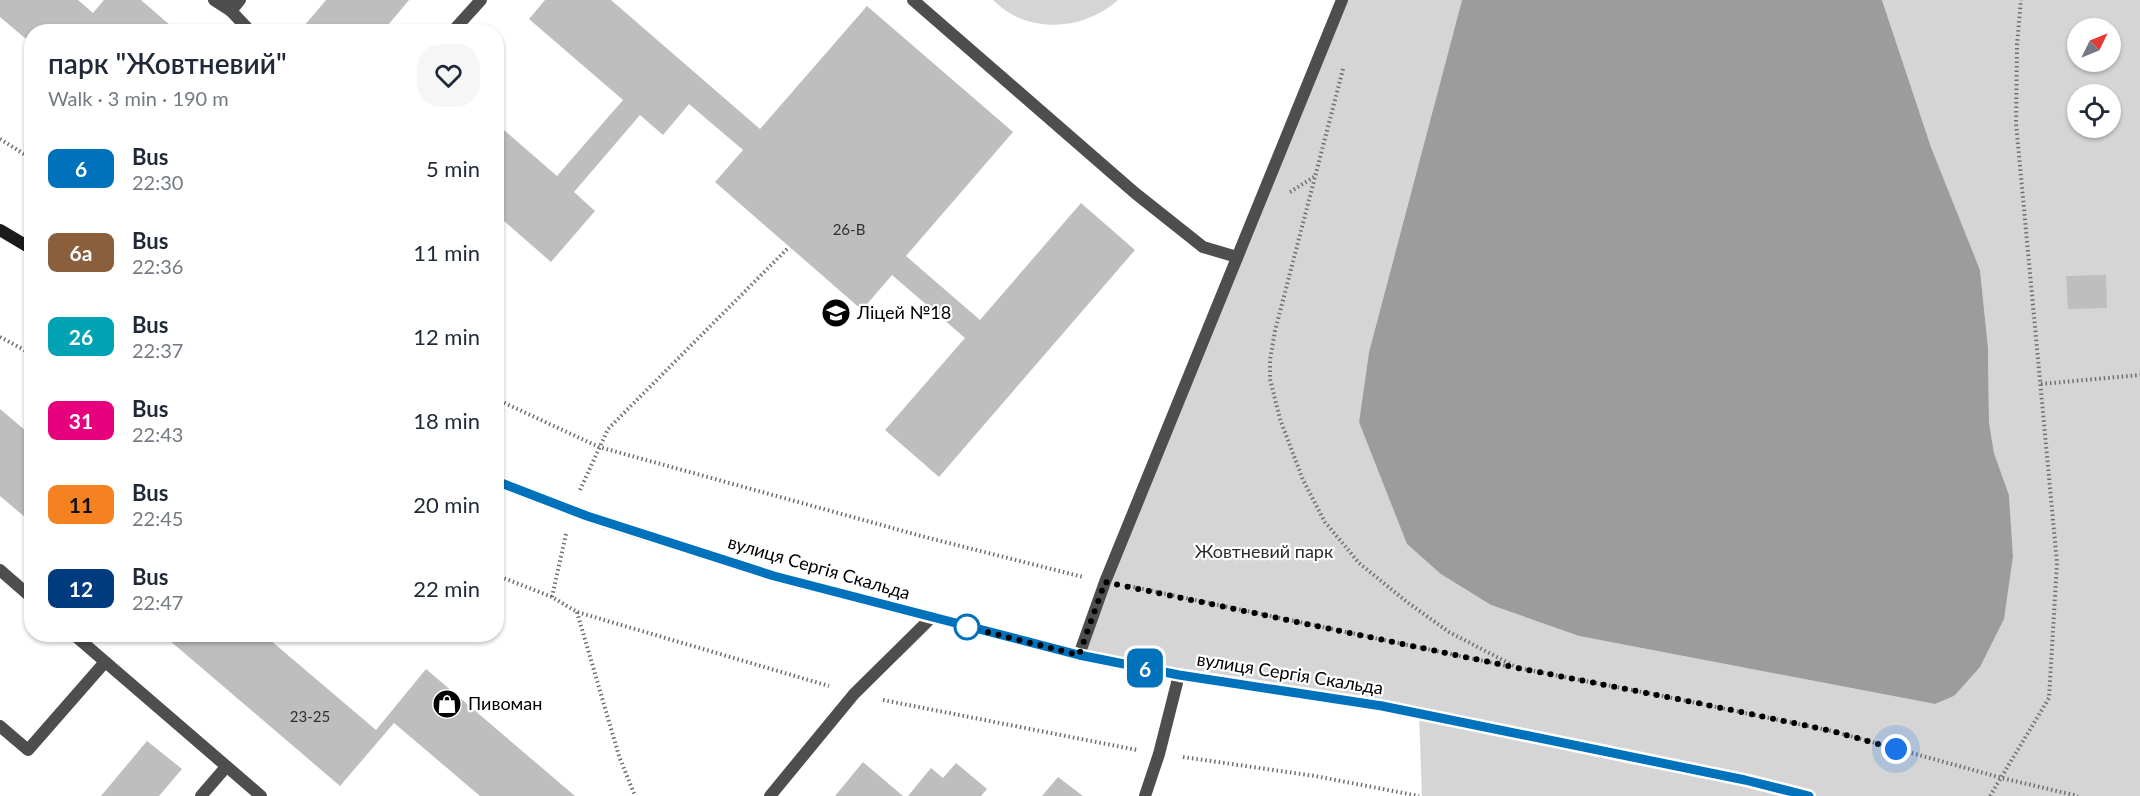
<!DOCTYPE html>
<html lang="en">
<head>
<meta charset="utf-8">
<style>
	body { margin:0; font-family:Lato,sans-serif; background:#f6f6f7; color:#1f2937; height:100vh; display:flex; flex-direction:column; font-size:22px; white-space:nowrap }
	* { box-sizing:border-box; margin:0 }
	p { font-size:20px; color:#747a83 }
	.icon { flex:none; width:33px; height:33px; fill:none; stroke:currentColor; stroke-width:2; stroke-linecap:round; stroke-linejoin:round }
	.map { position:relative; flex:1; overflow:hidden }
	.side { position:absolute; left:24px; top:24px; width:480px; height:618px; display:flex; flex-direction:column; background:#fff; border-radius:24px; box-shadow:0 2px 4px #0004 }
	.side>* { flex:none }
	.badge { padding:0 12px; border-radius:9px; font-size:21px; line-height:39px }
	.needle { width:39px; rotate:47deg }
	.fabs { position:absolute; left:2067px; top:18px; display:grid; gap:12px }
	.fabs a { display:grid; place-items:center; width:54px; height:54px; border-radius:50%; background:#fff; box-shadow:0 2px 4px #0004; font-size:30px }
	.you { position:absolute; width:30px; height:30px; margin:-15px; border:4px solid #fff; border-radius:50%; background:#1a73e8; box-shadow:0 0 0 9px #1a73e833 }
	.map>.badge { position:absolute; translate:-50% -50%; box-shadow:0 0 0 3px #fff }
	.round { display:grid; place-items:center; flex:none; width:63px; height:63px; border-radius:24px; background:#f6f6f7 }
	.summary { display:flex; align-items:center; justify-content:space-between; height:102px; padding:0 24px }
	h1 { font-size:28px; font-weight:600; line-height:45px }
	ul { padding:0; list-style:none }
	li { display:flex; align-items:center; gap:18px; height:84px; padding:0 24px }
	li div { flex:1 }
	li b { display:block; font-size:22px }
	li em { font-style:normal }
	li .badge { min-width:66px; font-weight:700; text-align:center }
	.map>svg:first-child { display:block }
	.green { fill:#d5d5d5; fill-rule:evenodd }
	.water { fill:#9c9c9c }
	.building { fill:#bebebe }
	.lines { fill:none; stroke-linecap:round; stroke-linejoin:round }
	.path { stroke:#707070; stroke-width:4; stroke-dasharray:1.5 3; stroke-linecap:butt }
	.lane { stroke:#4e4e4e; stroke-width:12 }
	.street { stroke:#4e4e4e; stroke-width:12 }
	.secondary { stroke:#1b1b1b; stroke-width:12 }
	.line-casing { stroke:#fff; stroke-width:14 }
	.line { stroke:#0072bc; stroke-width:9 }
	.walk { stroke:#000; stroke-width:6; stroke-dasharray:0 10.8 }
	.stop-dot { fill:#fff; stroke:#0072bc; stroke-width:3 }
	.labels { text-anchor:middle; stroke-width:4.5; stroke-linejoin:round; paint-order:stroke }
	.number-label { font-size:15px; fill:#303030 }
	.poi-label { font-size:18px; fill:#000; stroke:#fff; text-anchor:start }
	.park-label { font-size:18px; fill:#2c2c2c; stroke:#fff }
	.street-label { font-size:18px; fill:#000; stroke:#fff }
</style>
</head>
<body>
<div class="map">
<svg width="2140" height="796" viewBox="0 0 2140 796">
	<rect width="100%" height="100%" fill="#fff"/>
	<!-- green -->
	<g class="green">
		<path d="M 993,0 L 1118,0 C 1084,31 1027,35 993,0 Z"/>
		<path d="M 1345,0 L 1462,0 L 1369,352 L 1359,422 L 1491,605 L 1579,636 L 1935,704 L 1954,696 L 2013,556 L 2009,495 L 1994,453 L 1989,422 L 1988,347 L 1980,270 L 1931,147 L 1882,0 L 2140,0 L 2140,796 L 1422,796 L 1419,712 L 1180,673 L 1082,651 ZM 2078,28 L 2110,28 L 2110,62 L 2078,62 ZM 2078,94 L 2110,94 L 2110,128 L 2078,128 Z"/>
	</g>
	<!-- water -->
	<polygon class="water" points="1462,0 1882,0 1931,147 1980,270 1988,347 1989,422 1994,453 2009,495 2013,556 2004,619 1980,667 1954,696 1935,704 1579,636 1491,605 1441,574 1407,544 1359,422 1369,352"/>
	<!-- building -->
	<g class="building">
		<polygon points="0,0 78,0 93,13 104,0 141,0 178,32 32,32 32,44 0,17"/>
		<polygon points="326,0 409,0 382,32 299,32"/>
		<polygon points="545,0 611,0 760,129 867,6 1013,132 906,256 980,320 1081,203 1135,250 939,477 885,430 965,338 892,275 862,310 715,182 743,150 689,104 663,135 640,115 574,192 595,211 551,262 496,214 496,123 557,176 623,100 529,19"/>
		<polygon points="2106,275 2107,308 2068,309 2066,276"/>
		<polygon points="0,409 32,436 32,523 0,496"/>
		<polygon points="162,634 263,634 376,730 426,669 575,796 480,796 394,723 340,786"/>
		<polygon points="147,741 182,769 159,796 101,796"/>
		<polygon points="863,762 903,796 835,796"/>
		<polygon points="956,763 987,789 981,796 908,796 931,768 943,778"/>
		<polygon points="1058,777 1083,796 1042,796"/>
	</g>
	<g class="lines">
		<!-- path -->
		<g class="path">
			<polyline points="1343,69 1275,331 1270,360 1270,379 1280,419 1303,480 1325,522 1359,563 1407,602 1449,632 1518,668 1653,694 1832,731 2002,778 2078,796"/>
			<polyline points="0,139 32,159"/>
			<polyline points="1290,192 1314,177"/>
			<polyline points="0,337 32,354"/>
			<polyline points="2041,384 2140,375"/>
			<polyline points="496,399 599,447 925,537 1083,577"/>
			<polyline points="580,490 608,429 789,247"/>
			<polyline points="496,575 552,597 577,612 829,686"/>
			<polyline points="1129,586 1512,667"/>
			<polyline points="552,597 566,534"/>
			<polyline points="577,612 619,756 635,796"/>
			<polyline points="883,700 1137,750"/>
			<polyline points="1183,757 1315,776 1419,796"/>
			<polyline points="1990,796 2049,698 2057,563 2016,123 2017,45 2021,0"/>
		</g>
		<!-- lane -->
		<g class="lane">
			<polyline points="214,0 231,11 240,0"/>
			<polyline points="229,0 231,11 251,32"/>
			<polyline points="913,0 1135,193 1203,247 1237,257"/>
			<polyline points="452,32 481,0"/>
			<polyline points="1079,655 1105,582 1342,0"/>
			<polyline points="0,726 28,750 105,662"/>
			<polyline points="770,796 854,694 931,618"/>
		</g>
		<!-- street -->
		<g class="street">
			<polyline points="0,570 32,598"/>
			<polyline points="73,634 261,796"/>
			<polyline points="201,796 226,767"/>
			<polyline points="1145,796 1159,754 1179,675"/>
		</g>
		<!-- secondary -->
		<g class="secondary">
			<polyline points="0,230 32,249"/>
			<polyline points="496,481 603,522 774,576 1079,655 1179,675 1382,706 1745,780 1809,796"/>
		</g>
	</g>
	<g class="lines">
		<!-- line casing -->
		<g class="line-casing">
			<polyline id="line" points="496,481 587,516 774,576 1079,655 1179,675 1382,706 1745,780 1809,796"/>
		</g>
		<!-- line -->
		<use href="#line" class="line"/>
		<!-- walk -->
		<polyline class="walk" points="967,627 1079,655 1105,582 1518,668 1698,703 1832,731 1896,749"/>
	</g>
	<!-- icons -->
	<defs>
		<g id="school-disc" transform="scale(1.5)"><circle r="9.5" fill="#000" stroke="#fff"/><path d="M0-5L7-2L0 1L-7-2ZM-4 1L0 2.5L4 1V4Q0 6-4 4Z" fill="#fff"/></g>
		<g id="shop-disc" transform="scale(1.5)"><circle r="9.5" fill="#000" stroke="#fff"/><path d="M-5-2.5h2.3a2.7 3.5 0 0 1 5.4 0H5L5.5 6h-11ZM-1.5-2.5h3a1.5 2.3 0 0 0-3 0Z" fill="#fff"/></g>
	</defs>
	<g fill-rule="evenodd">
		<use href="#school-disc" x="836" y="313"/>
		<use href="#shop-disc" x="447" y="704"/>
	</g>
	<!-- markers -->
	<circle class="stop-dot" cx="967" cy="627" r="12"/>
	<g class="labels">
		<!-- number labels -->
		<g class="number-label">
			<text x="849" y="235">26-В</text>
			<text x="310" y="722">23-25</text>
		</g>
		<!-- poi labels -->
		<g class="poi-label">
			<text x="857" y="319">Ліцей №18</text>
			<text x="468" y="710">Пивоман</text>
		</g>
		<!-- park labels -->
		<g class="park-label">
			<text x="1264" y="558">Жовтневий парк</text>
		</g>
		<!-- street labels -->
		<g class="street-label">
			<text transform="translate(819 568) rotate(16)" y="6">вулиця Сергія Скальда</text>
			<text transform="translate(1290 674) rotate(9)" y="6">вулиця Сергія Скальда</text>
		</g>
	</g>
</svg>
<div class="fabs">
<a><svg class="needle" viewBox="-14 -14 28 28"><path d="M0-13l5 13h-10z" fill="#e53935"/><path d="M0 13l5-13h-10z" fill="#747a83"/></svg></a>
<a><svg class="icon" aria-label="locate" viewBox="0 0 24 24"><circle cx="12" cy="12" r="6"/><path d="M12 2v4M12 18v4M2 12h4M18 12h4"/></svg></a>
</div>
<div class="you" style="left:1896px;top:749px"></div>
<b class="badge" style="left:1145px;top:668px;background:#0072bc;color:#fff">6</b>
<section class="side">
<div class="summary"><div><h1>парк &quot;Жовтневий&quot;</h1><p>Walk · 3 min · 190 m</p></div><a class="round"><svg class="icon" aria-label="heart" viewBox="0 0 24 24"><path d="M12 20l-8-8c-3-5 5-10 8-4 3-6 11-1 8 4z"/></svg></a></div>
<ul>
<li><span class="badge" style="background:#0072bc;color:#fff">6</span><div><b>Bus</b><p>22:30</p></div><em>5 min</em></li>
<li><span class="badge" style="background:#8b5e3c;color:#fff">6а</span><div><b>Bus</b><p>22:36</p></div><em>11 min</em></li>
<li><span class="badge" style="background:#00a3b4;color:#fff">26</span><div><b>Bus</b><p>22:37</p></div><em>12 min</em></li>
<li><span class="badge" style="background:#e6007e;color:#fff">31</span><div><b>Bus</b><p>22:43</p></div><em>18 min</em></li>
<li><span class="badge" style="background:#f58220;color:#111">11</span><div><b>Bus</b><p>22:45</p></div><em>20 min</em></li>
<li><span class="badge" style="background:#003b80;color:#fff">12</span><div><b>Bus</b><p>22:47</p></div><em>22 min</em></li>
</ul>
</section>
</div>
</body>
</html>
